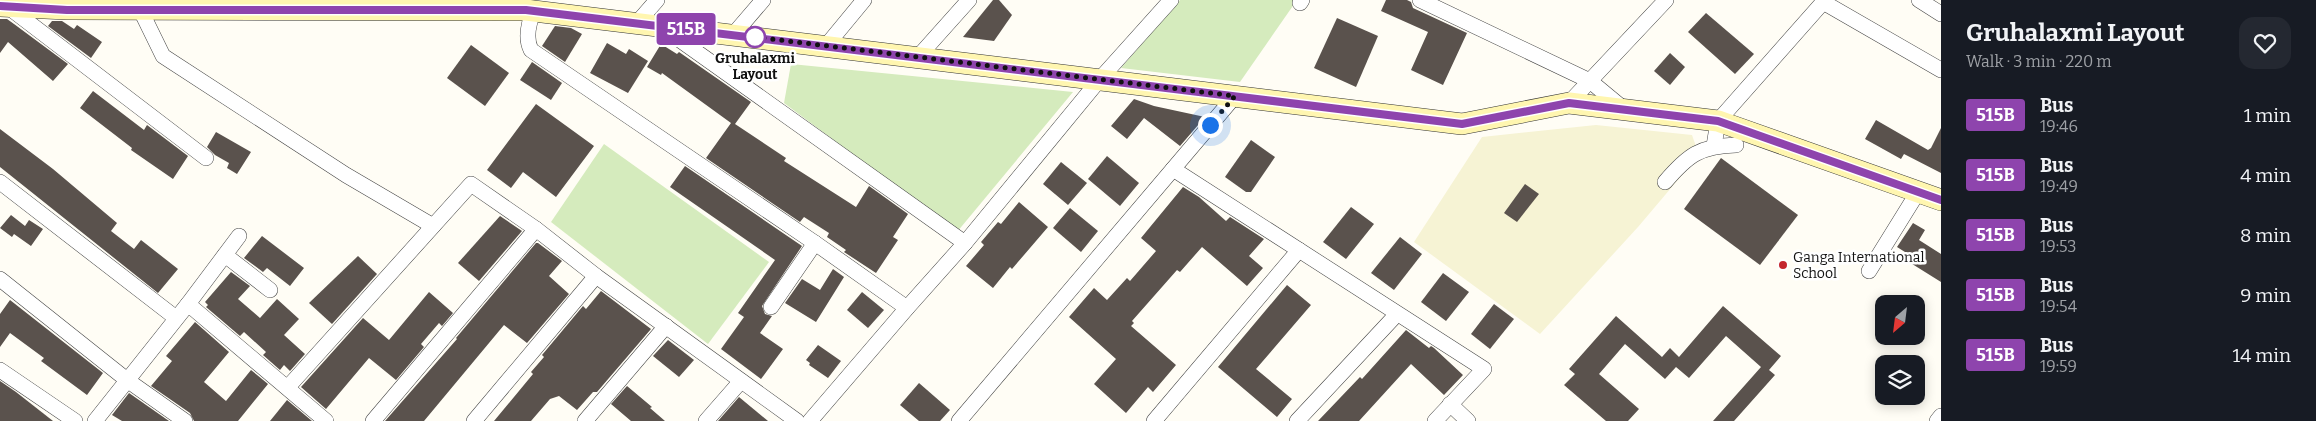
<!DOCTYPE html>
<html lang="en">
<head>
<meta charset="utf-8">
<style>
	body { margin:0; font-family:Bitter,serif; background:#242831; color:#f1f3f6; height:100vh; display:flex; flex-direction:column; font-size:19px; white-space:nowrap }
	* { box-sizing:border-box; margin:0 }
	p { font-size:16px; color:#9ea1a6 }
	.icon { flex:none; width:28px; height:28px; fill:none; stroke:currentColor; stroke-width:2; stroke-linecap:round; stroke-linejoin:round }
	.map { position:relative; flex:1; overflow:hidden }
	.side { display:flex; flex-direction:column; background:#171b24; width:375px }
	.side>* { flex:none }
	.badge { padding:0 10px; border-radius:4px; font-size:18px; line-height:32px }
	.needle { width:32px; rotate:208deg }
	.tools { position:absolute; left:1875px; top:295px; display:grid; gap:10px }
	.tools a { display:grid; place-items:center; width:50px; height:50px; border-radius:10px; background:#171b24; box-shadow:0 2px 12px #0003; font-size:25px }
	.you { position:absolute; width:25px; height:25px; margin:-12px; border:4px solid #fff; border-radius:50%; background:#1a73e8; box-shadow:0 0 0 8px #1a73e833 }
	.map>.badge { position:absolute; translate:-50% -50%; box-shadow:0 0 0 2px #fff }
	.round { display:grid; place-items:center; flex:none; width:52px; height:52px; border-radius:15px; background:#242831 }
	.head { display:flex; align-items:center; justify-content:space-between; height:85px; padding:0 25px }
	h1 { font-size:24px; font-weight:700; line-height:38px }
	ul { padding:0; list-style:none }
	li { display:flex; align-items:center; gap:15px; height:60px; padding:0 25px }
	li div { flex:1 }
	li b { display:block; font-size:19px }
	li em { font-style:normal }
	li .badge { min-width:55px; font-weight:700; text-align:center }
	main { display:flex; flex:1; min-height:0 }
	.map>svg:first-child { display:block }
	.farmland { fill:#f6f3d4 }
	.green { fill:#d5ebbd }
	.building { fill:#5a524d }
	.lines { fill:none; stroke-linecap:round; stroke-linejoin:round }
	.street-casing { stroke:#444; stroke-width:16 }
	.secondary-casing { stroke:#333; stroke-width:22 }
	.street { stroke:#fff; stroke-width:15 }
	.secondary { stroke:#fff6b0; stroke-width:21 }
	.line-casing { stroke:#fff; stroke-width:11 }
	.line { stroke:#8e44ad; stroke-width:8 }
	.walk { stroke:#111; stroke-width:5; stroke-dasharray:0 9 }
	.stop-dot { fill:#fff; stroke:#8e44ad; stroke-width:2.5 }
	.poi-dot { fill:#c4262e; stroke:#fff; stroke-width:2 }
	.labels { text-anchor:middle; stroke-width:5; stroke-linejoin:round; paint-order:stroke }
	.stop-label { font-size:14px; font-weight:bold; fill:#111; stroke:#fff }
	.poi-label { font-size:14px; fill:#111; stroke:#fff; text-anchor:start }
</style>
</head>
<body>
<main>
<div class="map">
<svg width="1941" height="421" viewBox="0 0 1941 421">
	<rect width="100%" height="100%" fill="#fffdf5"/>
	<!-- farmland -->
	<polygon class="farmland" points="1596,125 1692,135 1699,155 1638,227 1540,334 1414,242 1482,137"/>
	<!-- green -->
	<g class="green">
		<polygon points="1180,0 1297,0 1240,82 1121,68"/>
		<polygon points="791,64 1073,92 957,232 784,103"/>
		<polygon points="604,144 769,262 708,344 551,222"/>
	</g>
	<!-- building -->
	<g class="building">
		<polygon points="993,0 999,0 1012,15 994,41 963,37"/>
		<polygon points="1386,0 1407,0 1411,2 1413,8 1467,33 1443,85 1411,70 1428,32 1381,11"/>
		<polygon points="1706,13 1754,54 1735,74 1688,32"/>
		<polygon points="1337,18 1378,36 1356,87 1314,68"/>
		<polygon points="0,19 7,19 14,24 68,64 53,81 8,42 0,53"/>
		<polygon points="52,21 62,21 74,29 77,25 102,42 91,58 48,26"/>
		<polygon points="555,26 571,28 582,34 565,62 542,46"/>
		<polygon points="607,43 626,54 629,49 648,61 628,93 590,73"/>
		<polygon points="661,44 677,54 679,52 751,102 735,124 786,158 784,161 856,207 869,186 908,214 893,237 898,240 876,273 844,252 846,250 827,237 829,233 804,217 800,222 706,158 731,123 662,73 661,75 647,67"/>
		<polygon points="471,45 509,73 485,106 447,78"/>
		<polygon points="1670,53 1685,67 1670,85 1654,71"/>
		<polygon points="532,62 562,83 551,100 520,80"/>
		<polygon points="93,91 144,130 147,125 188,156 173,179 131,150 132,148 80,108"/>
		<polygon points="1134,99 1154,106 1205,117 1180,146 1144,118 1127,139 1111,126"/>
		<polygon points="536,104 594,146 556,197 523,172 511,188 487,170"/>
		<polygon points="1876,120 1928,150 1931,148 1941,128 1941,173 1904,154 1901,159 1865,139"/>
		<polygon points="0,129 53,169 117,223 111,231 134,249 141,240 178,269 158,293 0,167"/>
		<polygon points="216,132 251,152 237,174 227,168 229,163 215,155 207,147"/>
		<polygon points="1251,140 1275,157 1251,192 1246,192 1225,177"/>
		<polygon points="1107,156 1139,183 1120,206 1088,179"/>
		<polygon points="1721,158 1798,215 1760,265 1684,209"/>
		<polygon points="1061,162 1087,183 1068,205 1043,184"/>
		<polygon points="685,166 802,246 762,306 765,314 772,316 760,333 783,349 761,379 721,349 744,317 738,313 775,260 670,187"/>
		<polygon points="1525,184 1539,194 1517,222 1504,213"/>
		<polygon points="1183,187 1199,197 1226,221 1230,217 1264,239 1249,256 1263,268 1247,286 1202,247 1180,272 1177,270 1132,321 1134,323 1131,326 1176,365 1153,392 1148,387 1126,413 1094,384 1116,359 1069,317 1094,288 1107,300 1127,278 1130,281 1156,251 1141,238"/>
		<polygon points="1019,202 1048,227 1012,269 1010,267 993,288 966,266 984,245 981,242 998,222 1001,224"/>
		<polygon points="1351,207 1374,224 1346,259 1323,242"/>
		<polygon points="1070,208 1098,231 1081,252 1053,228"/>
		<polygon points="11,215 25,226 29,220 43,229 31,246 14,234 12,237 0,228"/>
		<polygon points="500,216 522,231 479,281 458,263"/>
		<polygon points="1913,223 1925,230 1919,240 1941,254 1941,282 1909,262 1913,257 1897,247"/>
		<polygon points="262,236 304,268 290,286 267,268 263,272 244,258"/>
		<polygon points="1400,237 1422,254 1394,290 1371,273"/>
		<polygon points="536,243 538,243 562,261 549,276 569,294 527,343 504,325 424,421 385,421 457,339 456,338"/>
		<polygon points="358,256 377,274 332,324 309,303"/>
		<polygon points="833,269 844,277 816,322 785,303 802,279 820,290"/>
		<polygon points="231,272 250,286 238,299 260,318 277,299 299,319 284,335 305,354 290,371 284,365 280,370 263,355 266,352 244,332 240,336 206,307 208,305 205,302"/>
		<polygon points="1443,273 1469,292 1446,321 1421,302"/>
		<polygon points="1287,285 1311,305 1256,369 1292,399 1277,417 1218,367"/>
		<polygon points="601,291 651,329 597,392 593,392 577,410 559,396 550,399 531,421 494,421 533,374 531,372 544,357 542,355 583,306 586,309"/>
		<polygon points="429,292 453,313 442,326 439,323 421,344 424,347 396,380 369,358 326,409 301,387 363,318 389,340"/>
		<polygon points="862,292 884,310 868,328 847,310"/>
		<polygon points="10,300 103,373 87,395 41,361 44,358 10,333 0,347 0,314"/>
		<polygon points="1494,304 1514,319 1490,349 1471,334"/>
		<polygon points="1723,306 1781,356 1769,370 1775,375 1734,421 1713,421 1761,367 1726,336 1689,378 1676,367 1665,379 1625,344 1599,374 1639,409 1628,421 1606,421 1564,385 1575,374 1569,369 1616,316 1662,357 1670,348 1679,357"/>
		<polygon points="195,322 229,352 204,382 226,401 251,370 268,384 238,421 194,421 190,413 151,386 172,361 166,356"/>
		<polygon points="1406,330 1429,348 1431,346 1434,348 1463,375 1444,395 1411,364 1359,421 1318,421 1360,377 1362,379"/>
		<polygon points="668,340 694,360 679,377 653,356"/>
		<polygon points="818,345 841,361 828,378 809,365 810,363 806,360"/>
		<polygon points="0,381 16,392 53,421 0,421"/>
		<polygon points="919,383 950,410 940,421 919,421 900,405"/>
		<polygon points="627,386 652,407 650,408 665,421 631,421 611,404"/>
		<polygon points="129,393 169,421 122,421 112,415"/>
		<polygon points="739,397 768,421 718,421"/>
		<polygon points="287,400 312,421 270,421"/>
	</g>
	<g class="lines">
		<!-- street casing -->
		<g class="street-casing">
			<g id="street">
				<polyline points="1420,0 1590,81 1625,110"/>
				<polyline points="1919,0 1941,14"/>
				<polyline points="1823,2 1941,70"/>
				<polyline points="1300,3 1302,0"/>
				<polyline points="7,6 206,158"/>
				<polyline points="140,9 163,56 346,175 433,226"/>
				<path d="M 534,10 C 529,22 525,38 531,50 L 815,243 L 907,308"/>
				<polyline points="637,23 657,0"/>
				<polyline points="663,28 965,243"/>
				<polyline points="733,35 763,0"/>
				<polyline points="826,46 864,0"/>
				<polyline points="918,57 969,0"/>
				<polyline points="1569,103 1666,0"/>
				<polyline points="1714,146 1718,121 1825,0"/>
				<polyline points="1173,169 1484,369 1435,421"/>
				<polyline points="0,182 176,318"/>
				<path d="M 1665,182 C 1688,155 1700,146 1736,145"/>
				<polyline points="225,255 270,290"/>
				<polyline points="1869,271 1918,192"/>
				<polyline points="0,279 127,380 185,421"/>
				<polyline points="188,304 239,236"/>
				<polyline points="771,307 815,243"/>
				<polyline points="0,370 75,421"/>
				<polyline points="288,387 471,184 536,229 596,276 797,421"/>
				<polyline points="1450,404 1468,421"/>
				<polyline points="95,421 188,304 326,421"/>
				<polyline points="373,421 536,229"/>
				<polyline points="474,421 596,276"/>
				<polyline points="585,421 666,326"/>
				<polyline points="706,421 741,381"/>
				<polyline points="810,421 907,308 965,243 1100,79 1171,0"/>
				<polyline points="959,421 1235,96"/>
				<polyline points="1154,421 1299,250"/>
				<polyline points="1297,421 1397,314"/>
				<polyline points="1937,421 1941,416"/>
			</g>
		</g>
		<!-- secondary casing -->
		<g class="secondary-casing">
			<polyline id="secondary" points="0,6 67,9 526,10 1462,124 1569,103 1718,121 1941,200"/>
		</g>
		<!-- street -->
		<use href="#street" class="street"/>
		<!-- secondary -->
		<use href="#secondary" class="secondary"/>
	</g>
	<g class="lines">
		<!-- line casing -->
		<g class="line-casing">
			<polyline id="line" points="0,6 67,10 526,10 1462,124 1569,103 1718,121 1941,200"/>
		</g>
		<!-- line -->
		<use href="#line" class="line"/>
		<!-- walk -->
		<polyline class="walk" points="755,37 1235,96 1210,125"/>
	</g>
	<!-- markers -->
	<circle class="stop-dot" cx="755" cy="37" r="10"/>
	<circle class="poi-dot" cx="1783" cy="265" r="5"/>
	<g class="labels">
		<!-- stop labels -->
		<g class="stop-label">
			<text x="755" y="63">Gruhalaxmi<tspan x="755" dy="16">Layout</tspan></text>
		</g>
		<!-- poi labels -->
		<g class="poi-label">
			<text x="1793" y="262">Ganga International<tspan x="1793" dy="16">School</tspan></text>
		</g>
	</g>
</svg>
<div class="tools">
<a><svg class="needle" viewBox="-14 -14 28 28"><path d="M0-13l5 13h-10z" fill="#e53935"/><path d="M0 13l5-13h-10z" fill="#9ea1a6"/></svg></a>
<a><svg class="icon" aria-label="layers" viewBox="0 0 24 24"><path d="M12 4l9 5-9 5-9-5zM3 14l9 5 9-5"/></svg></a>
</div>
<div class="you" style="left:1210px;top:125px"></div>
<b class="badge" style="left:686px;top:29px;background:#8e44ad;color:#fff">515B</b>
</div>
<section class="side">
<div class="head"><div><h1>Gruhalaxmi Layout</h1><p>Walk · 3 min · 220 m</p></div><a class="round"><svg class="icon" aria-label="heart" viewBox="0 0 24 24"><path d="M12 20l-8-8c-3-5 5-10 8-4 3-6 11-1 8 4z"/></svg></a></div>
<ul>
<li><span class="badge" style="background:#8e44ad;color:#fff">515B</span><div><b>Bus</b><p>19:46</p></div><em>1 min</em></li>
<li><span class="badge" style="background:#8e44ad;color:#fff">515B</span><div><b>Bus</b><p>19:49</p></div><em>4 min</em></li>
<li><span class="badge" style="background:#8e44ad;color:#fff">515B</span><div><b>Bus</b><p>19:53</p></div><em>8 min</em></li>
<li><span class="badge" style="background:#8e44ad;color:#fff">515B</span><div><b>Bus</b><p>19:54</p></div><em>9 min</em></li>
<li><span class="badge" style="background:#8e44ad;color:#fff">515B</span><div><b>Bus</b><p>19:59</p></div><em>14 min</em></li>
</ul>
</section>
</main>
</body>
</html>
